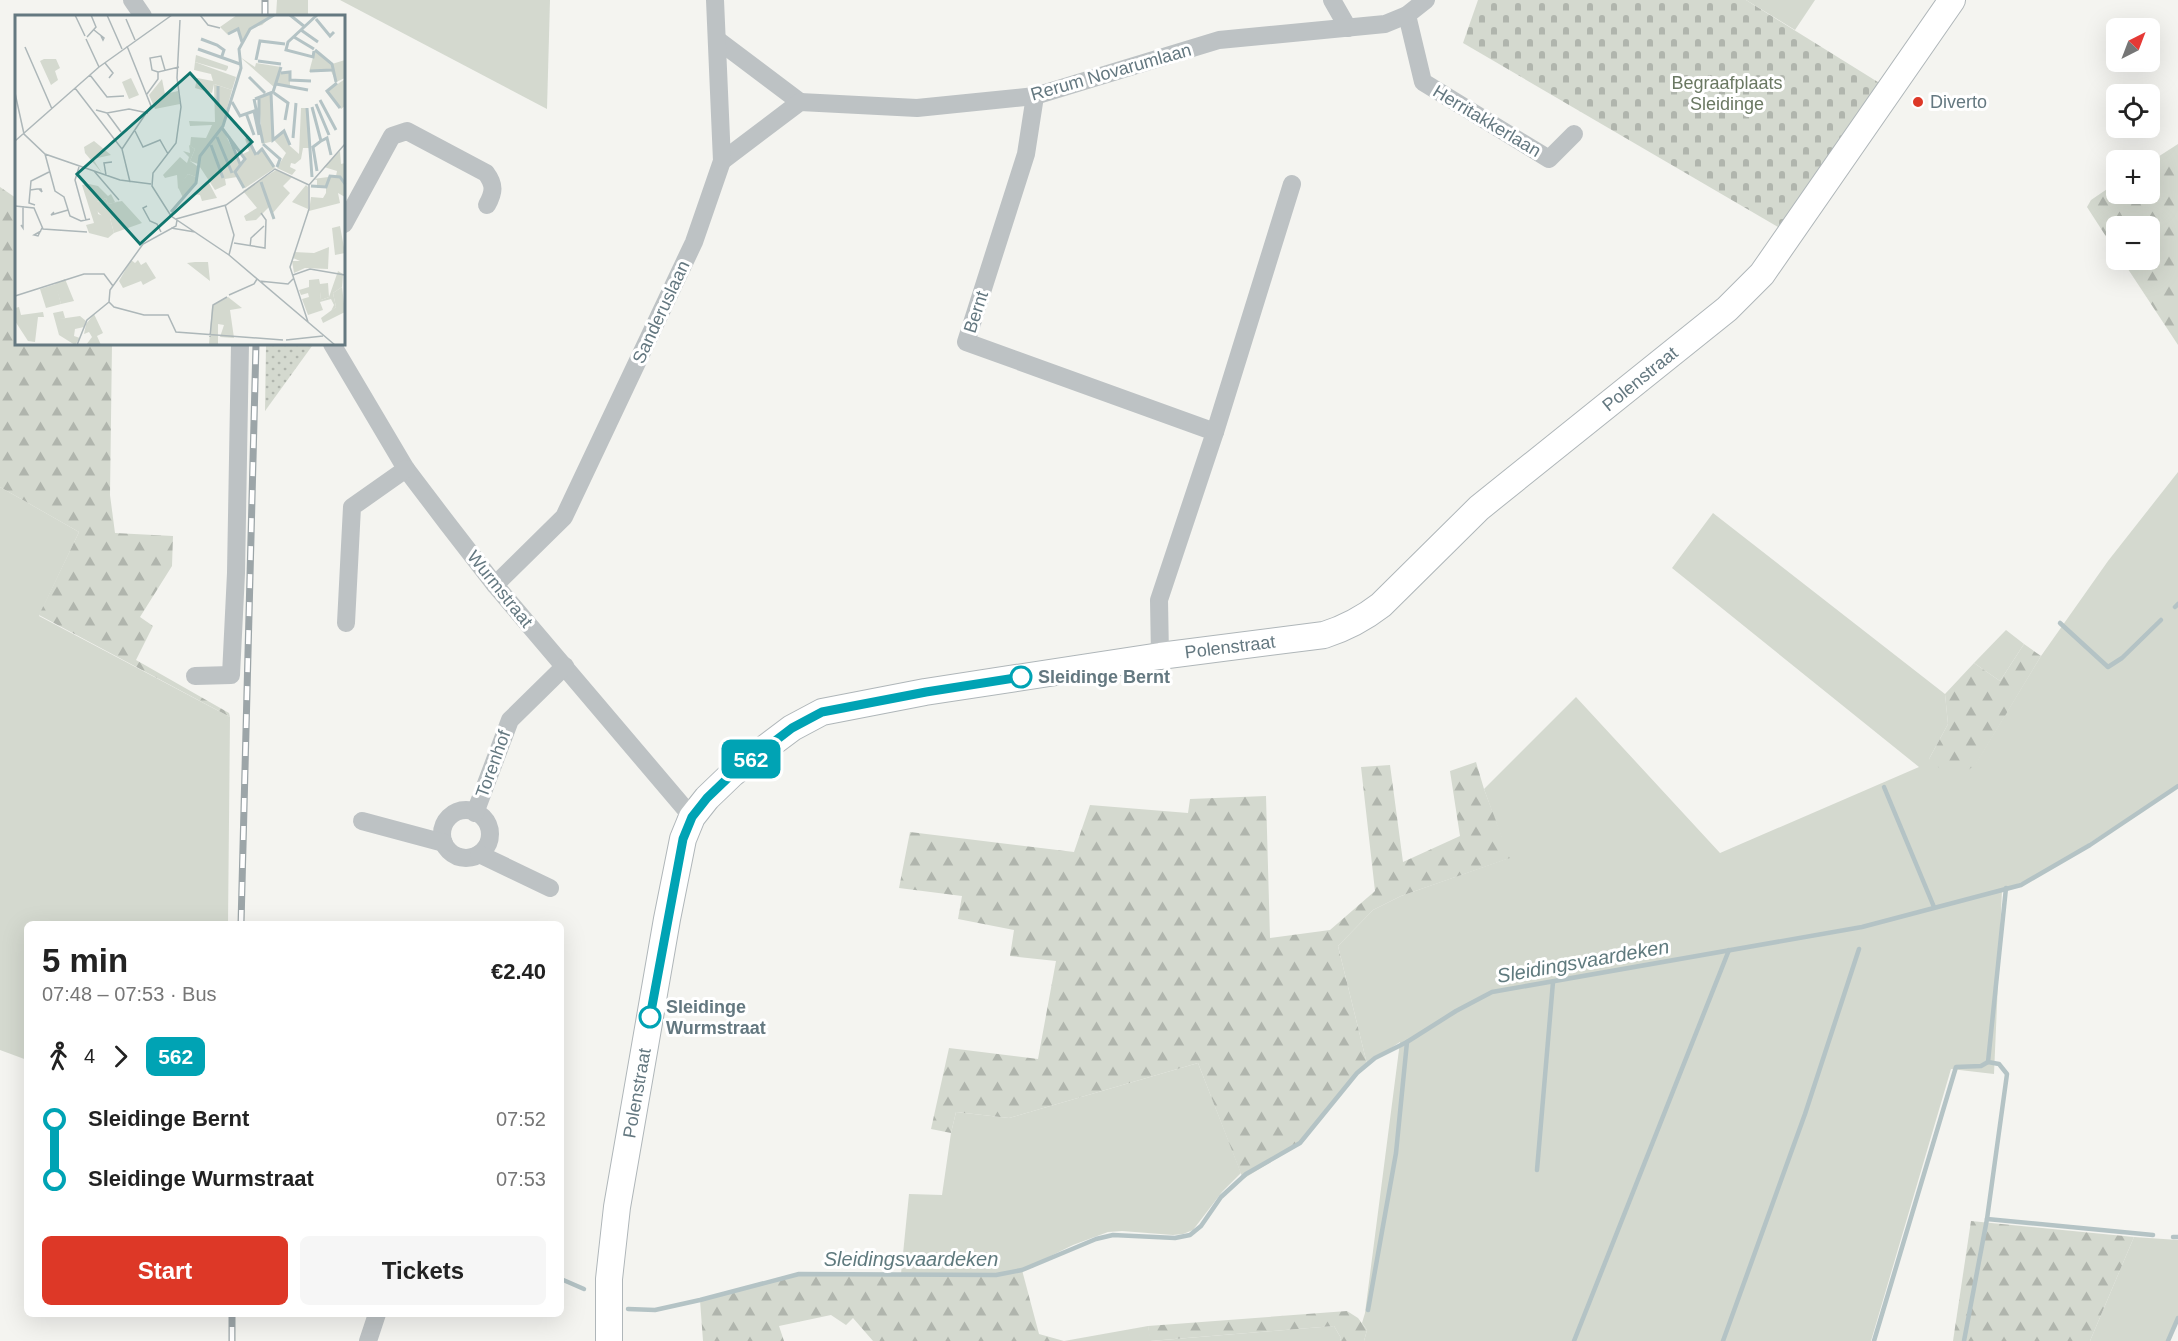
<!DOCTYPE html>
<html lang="en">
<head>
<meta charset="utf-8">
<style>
	body { margin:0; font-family:Helvetica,sans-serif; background:#f6f6f6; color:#222; height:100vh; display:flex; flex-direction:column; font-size:22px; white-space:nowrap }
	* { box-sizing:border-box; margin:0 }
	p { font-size:20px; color:#767676 }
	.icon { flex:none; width:33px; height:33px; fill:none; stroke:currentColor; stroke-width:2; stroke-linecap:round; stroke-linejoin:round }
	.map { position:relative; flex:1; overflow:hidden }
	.drawer { position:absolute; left:24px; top:921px; width:540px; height:396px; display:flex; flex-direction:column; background:#fff; border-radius:9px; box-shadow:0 6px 24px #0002 }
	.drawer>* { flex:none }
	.badge { padding:0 12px; border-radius:9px; font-size:21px; line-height:39px }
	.needle { width:39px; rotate:42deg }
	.buttons { position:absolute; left:2106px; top:18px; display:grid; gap:12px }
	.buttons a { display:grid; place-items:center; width:54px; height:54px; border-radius:9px; background:#fff; box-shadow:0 6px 24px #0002; font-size:30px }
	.map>.badge { position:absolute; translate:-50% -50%; box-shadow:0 0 0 3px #fff }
	.legs { display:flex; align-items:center; gap:9px; height:66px; padding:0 18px; font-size:20px }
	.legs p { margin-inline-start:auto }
	.headline { display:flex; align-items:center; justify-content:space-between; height:102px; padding:0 18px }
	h1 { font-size:33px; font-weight:600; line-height:45px }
	.cta { display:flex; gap:12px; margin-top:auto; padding:12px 18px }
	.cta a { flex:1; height:69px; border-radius:9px; background:#dd3827; color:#fff; font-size:24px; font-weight:600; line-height:69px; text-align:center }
	.cta a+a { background:#f6f6f6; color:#222 }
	ul { padding:0 18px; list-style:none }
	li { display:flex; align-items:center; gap:21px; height:60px; font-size:22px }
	li i { display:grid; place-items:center; width:9px; height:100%; margin:0 8px; background:currentColor }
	li i::after { content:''; width:15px; height:15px; margin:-8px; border:4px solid; border-radius:50%; background:#fff }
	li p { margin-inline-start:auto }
	li:first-child i { background:linear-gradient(#0000 50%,currentColor 0) }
	li:last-child i { background:linear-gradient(currentColor 50%,#0000 0) }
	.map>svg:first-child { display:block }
	.green { fill:#d4d9cf }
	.forest { fill:url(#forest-firs) }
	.cemetery { fill:url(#cemetery-stones) }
	.park { fill:url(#park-dots) }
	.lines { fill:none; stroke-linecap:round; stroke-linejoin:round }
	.stream { stroke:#b4c3c5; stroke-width:4.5 }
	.secondary-casing { stroke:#afb6b9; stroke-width:28 }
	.street { stroke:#bdc2c4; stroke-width:18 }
	.secondary { stroke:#fff; stroke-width:26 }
	.rail-casing { stroke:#9ca5a8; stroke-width:7 }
	.rail { stroke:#fff; stroke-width:4.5; stroke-dasharray:14; stroke-linecap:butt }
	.line-1-casing { stroke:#fff; stroke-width:14 }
	.line-1 { stroke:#00a3b4; stroke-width:9 }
	.poi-dot { fill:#dd3827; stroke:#fff; stroke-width:2 }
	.stop-1-dot { fill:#fff; stroke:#00a3b4; stroke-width:3 }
	.labels { text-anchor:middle; stroke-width:6; stroke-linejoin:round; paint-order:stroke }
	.street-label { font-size:18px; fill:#647880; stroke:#fff }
	.park-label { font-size:18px; fill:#6a7862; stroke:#fff }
	.poi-label { font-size:18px; fill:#647880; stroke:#fff; text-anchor:start }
	.stop-label { font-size:18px; font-weight:bold; fill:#647880; stroke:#fff; text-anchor:start }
	.water-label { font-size:20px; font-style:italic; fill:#5f7a7e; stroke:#fff }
	.inset-river { fill:none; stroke:#b4c3c5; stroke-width:3 }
	.inset-road { fill:none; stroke:#adb7b9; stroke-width:1.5 }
	.view { fill:#0f766e; fill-opacity:0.15; stroke:#0f766e; stroke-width:3 }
	.inset-edge { fill:none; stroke:#647880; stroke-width:3 }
</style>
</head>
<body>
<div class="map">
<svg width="2178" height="1341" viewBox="0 0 2178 1341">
	<defs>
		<pattern id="forest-firs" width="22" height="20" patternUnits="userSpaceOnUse" patternTransform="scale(1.5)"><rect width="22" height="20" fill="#d4d9cf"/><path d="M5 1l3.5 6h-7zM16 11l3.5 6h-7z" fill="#b0b5ad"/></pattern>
		<pattern id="cemetery-stones" width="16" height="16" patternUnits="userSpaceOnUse" patternTransform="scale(1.5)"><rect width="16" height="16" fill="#d4d9cf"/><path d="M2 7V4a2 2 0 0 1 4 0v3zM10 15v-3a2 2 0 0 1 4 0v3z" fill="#b0b5ad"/></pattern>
		<pattern id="park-dots" width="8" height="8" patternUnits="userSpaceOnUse" patternTransform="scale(1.5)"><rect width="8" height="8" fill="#d4d9cf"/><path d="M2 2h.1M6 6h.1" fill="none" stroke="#b0b5ad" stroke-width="1.8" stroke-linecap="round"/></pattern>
	</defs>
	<rect width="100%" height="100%" fill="#f4f4f0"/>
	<!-- green -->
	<g class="green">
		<polygon points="277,0 308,0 308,16 276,16"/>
		<polygon points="340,0 550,0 547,109"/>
		<polygon points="1746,0 1815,0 1795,30"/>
		<polygon points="2178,472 2178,786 2038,876 2002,890 1994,1074 1951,1069 1871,1341 1364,1341 1367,1330 1362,1323 1365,1313 1400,1042 1367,1064 1338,946 1373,910 1401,896 1509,858 1484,789 1576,697 1720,853 1919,767 1672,568 1713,513 1945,694 1948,724 1929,759 1976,763 2041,656 2108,561"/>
		<polygon points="0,487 79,532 39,616 230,717 228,924 27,924 27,1060 0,1050"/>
		<polygon points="2006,630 2024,644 2000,681 1974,663"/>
		<polygon points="1198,1063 1241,1173 1222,1192 1193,1230 1183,1234 1173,1235 1122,1231 1108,1232 1073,1245 1022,1270 996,1275 901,1274 909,1194 942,1195 951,1133 956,1112 1009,1118"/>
		<polygon points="2134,1237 2178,1240 2178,1318 2169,1341 2090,1341"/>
		<polygon points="1148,1326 1151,1341 1334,1326 1341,1338 1340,1341 1064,1341"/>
	</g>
	<!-- forest -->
	<g class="forest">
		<polygon points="2178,144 2178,345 2122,260 2150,260 2150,226 2116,226 2116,252 2087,207 2091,200 2116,183 2116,194 2150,194 2150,162"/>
		<polygon points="0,187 16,198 16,344 112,344 110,495 115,533 173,536 172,566 140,617 153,626 136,660 229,713 230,717 39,615 79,532 0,487"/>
		<polygon points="2024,644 2041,656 1976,764 1954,781 1929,759 1948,724 1945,694 1974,663 2000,681"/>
		<polygon points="1476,762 1484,789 1510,858 1401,896 1373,910 1338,946 1367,1064 1294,1148 1243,1179 1198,1063 1009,1118 956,1112 951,1133 931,1129 949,1048 1038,1059 1056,961 1010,956 1014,930 958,919 962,896 899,888 910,832 1074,852 1090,805 1188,813 1190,799 1266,796 1270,938 1330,930 1375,891 1361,767 1390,765 1403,862 1460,836 1450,771"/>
		<polygon points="1971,1221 2134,1237 2090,1341 1953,1341"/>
		<polygon points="1022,1270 1039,1334 1064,1341 873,1341 853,1318 846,1325 831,1315 779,1326 784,1341 703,1341 700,1300 799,1274 996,1275"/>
		<polygon points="1347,1311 1358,1318 1367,1330 1364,1341 1340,1341 1341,1338 1334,1326 1150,1341 1148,1326"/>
	</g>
	<!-- cemetery -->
	<polygon class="cemetery" points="1478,0 1746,0 1881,84 1778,227 1463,43"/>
	<!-- park -->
	<polygon class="park" points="266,344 311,344 312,346 265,411"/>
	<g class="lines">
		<!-- stream -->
		<g class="stream">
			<polyline points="2175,607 2178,604"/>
			<polyline points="2060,623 2108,667 2122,658 2161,620"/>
			<polyline points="1884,787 1934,907"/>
			<polyline points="1537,1170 1553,982"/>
			<polyline points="1987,1219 2153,1235"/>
			<polyline points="2173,1237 2178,1237"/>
			<polyline points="561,1279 584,1289"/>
			<polyline points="628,1309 655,1310 700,1300 799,1274 996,1275 1022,1270 1096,1239 1113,1235 1175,1238 1190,1235 1201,1226 1221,1197 1246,1174 1300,1143 1357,1073 1375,1058 1407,1042 1456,1011 1492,992 1862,927 2021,885 2090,845 2178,786"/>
			<polyline points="1368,1310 1396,1153 1407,1042"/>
			<polyline points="1574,1341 1729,950"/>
			<polyline points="1723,1341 1805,1114 1859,949"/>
			<polyline points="1874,1341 1956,1067 1981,1066 1988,1062"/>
			<polyline points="1964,1341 1987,1219 2007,1074 1999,1064 1988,1062 2006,888"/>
			<polyline points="2168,1341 2178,1318"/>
		</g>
		<!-- secondary casing -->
		<g class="secondary-casing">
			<path id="secondary" d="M 609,1341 L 609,1279 L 617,1207 L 667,919 L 683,839 L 692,817 L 707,798 L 732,774 L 764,749 L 792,728 L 822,712 L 925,692 L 1160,656 L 1324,635 C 1346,628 1363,619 1381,605 L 1479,508 L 1727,309 L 1762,274 L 1952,0"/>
		</g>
		<!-- street -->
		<g class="street">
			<polyline points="132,0 143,16"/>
			<polyline points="1332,0 1348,28"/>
			<polyline points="1407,15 1423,82 1549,159 1574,134"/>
			<polyline points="719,41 800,102"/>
			<polyline points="1035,96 1026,154 966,342 1215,432 1159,600 1160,656"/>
			<polyline points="722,161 800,102 917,108 1035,96 1219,40 1385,24 1407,15 1426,0"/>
			<path d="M 344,224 L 392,136 L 407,131 L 486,173 C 495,185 494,192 487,205"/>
			<polyline points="332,344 406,469 447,523 495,585 692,817"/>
			<polyline points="1215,432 1292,184"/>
			<polyline points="495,585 564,517 694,242 722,161 715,0"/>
			<polyline points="346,623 352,507 406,469"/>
			<polyline points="195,676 231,675 236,573 240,344"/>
			<circle cx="466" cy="834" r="24"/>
			<polyline points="475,813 510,720 565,666"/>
			<polyline points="362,821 444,843"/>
			<polyline points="479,854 550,888"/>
			<polyline points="368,1341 377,1314"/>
		</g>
		<!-- secondary -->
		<use href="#secondary" class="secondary"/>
		<!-- rail casing -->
		<g class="rail-casing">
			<g id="rail">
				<polyline points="265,16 265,0"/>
				<polyline points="241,924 256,344"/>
				<polyline points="232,1341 232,1314"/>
			</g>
		</g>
		<!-- rail -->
		<use href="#rail" class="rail"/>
	</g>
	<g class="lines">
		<!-- line-1 casing -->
		<g class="line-1-casing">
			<polyline id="line-1" points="650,1017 683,839 692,817 707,798 732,774 792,728 822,712 926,692 1021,677"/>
		</g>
		<!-- line-1 -->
		<use href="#line-1" class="line-1"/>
	</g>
	<!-- markers -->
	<circle class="poi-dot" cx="1918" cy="102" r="6"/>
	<g class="stop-1-dot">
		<circle cx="1021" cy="677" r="10"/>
		<circle cx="650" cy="1017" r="10"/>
	</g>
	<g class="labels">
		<!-- street labels -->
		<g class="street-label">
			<text transform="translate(1111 72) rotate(-16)" y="6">Rerum Novarumlaan</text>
			<text transform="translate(1487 121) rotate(31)" y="6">Herritakkerlaan</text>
			<text transform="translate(661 312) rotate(-65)" y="6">Sanderuslaan</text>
			<text transform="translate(976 312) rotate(-72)" y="6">Bernt</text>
			<text transform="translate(1640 379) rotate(-39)" y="6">Polenstraat</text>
			<text transform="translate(500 589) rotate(51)" y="6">Wurmstraat</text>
			<text transform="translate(1230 647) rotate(-7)" y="6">Polenstraat</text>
			<text transform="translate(493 764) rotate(-70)" y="6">Torenhof</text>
			<text transform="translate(637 1093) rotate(-80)" y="6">Polenstraat</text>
		</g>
		<!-- park labels -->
		<g class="park-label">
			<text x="1727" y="89">Begraafplaats<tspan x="1727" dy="21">Sleidinge</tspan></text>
		</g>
		<!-- poi labels -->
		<g class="poi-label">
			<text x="1930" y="108">Diverto</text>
		</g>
		<!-- stop labels -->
		<g class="stop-label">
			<text x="1038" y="683">Sleidinge Bernt</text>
			<text x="666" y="1013">Sleidinge<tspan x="666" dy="21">Wurmstraat</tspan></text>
		</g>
		<!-- water labels -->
		<g class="water-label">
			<text transform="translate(1583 961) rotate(-10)" y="7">Sleidingsvaardeken</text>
			<text x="911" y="1266">Sleidingsvaardeken</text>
		</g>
	</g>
	<!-- overview -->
	<g transform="translate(15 15)">
		<rect width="330" height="330" fill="#f4f4f0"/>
		<path d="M 222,0 L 258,0 L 247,10 L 235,13 L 227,28 L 223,15 L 213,20 L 205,12 ZM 300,35 L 317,49 L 330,45 L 330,63 L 321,67 L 316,56 L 294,57 ZM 181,40 L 213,51 L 213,53 L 211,56 L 180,47 ZM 225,42 L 240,52 L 241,48 L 266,52 L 265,58 L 275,57 L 275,72 L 262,69 L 260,73 ZM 29,44 L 41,44 L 45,53 L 40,56 L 43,65 L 36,70 L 25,46 ZM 116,63 L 124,80 L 114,84 L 107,67 ZM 330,64 L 330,91 L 326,94 L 311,77 ZM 199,69 L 217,75 L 207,112 L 225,150 L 219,157 L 222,162 L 210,164 L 211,170 L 200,175 L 183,149 L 175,146 L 180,134 L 175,131 L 176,122 L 191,123 L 197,110 L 175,111 L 174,106 L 200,107 ZM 256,78 L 259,126 L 247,129 L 244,83 ZM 286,93 L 292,93 L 296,133 L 288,133 L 286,144 L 280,149 L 276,148 L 275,152 L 281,155 L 277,160 L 262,153 L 271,138 L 259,125 L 268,116 L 275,131 L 284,139 ZM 234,121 L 241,139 L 246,133 L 260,153 L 230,173 L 221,158 L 230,146 L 228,139 L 234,136 L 230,124 ZM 79,126 L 96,140 L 78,144 L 87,158 L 70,138 L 69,132 ZM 325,136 L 326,149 L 330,148 L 330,182 L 323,178 L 325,188 L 294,196 L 296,182 L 308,183 L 311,178 L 311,172 L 302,173 L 302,165 L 298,164 L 321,161 L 322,156 L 309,152 ZM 261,155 L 277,162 L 268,171 L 275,178 L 257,199 L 254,192 L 241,205 L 231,206 L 229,201 L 242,193 L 228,176 ZM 173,159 L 181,162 L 181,167 L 168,183 L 163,172 ZM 193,166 L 202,183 L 187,186 L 185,180 L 179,179 ZM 291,170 L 293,172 L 293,194 L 277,187 ZM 91,183 L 93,189 L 107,186 L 127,208 L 99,218 L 95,203 L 90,204 L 82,196 L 82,187 ZM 325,211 L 330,238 L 320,240 L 317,213 ZM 314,232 L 313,254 L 290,253 L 279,258 L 277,246 L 285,246 L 278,243 L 279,237 L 299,238 ZM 116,245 L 120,248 L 123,245 L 126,250 L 131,247 L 141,263 L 128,270 L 126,266 L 108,273 L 104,266 ZM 304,264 L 305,269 L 313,268 L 314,282 L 306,285 L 306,277 L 305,287 L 308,295 L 293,300 L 287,284 L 294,282 L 293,278 L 286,280 L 284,275 L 294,272 L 294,265 ZM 41,269 L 46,289 L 31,293 L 25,274 ZM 327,272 L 330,297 L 308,308 L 306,303 L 321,292 L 318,278 ZM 213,282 L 227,293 L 215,295 L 219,323 L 205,322 L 209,310 L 203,309 L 203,330 L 194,330 L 197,291 ZM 4,292 L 6,300 L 28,297 L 29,302 L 23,302 L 20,327 L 13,326 L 0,306 L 0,293 ZM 48,296 L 50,303 L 44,304 L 65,301 L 71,306 L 69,312 L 60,314 L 59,321 L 65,323 L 60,330 L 44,320 L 38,298 ZM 79,299 L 88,318 L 82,321 L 86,330 L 71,330 L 77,322 L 74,317 L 69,319 L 71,309 Z" fill="#d4d9cf"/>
		<path d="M 180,47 L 221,62 L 217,75 L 199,69 L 197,78 L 180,73 L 182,63 L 198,66 L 196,59 L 179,55 ZM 174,130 L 180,134 L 175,146 L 182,151 L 182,159 L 181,162 L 173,159 L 163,174 L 162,160 L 150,163 L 148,160 L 165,142 L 172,148 L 174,142 L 168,136 L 175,138 ZM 74,169 L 83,171 L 93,181 L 96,179 L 100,187 L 107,186 L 93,189 L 91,183 L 82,187 L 83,199 L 95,203 L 99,218 L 93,223 L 74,218 L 71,210 L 79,208 L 67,170 ZM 193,247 L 195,266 L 172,248 L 180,247 ZM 323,256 L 328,259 L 327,272 L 318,278 L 321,292 L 316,296 L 319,290 L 316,284 L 305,287 L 304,269 L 306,285 L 314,282 ZM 50,264 L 59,286 L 46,289 L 40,269 Z" fill="#d4d9cf"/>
		<path d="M 147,64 L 150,79 L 163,76 L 165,89 L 140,94 L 134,80 Z" fill="#d4d9cf"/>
		<path class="inset-river" d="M 275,0 L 290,12M 301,4 L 315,21 L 319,17M 286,15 L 303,27M 213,19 L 223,14 L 227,27M 279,22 L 299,34M 186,24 L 202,30 L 209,35 L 207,41M 183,34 L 225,49M 300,35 L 317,49 L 321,67M 299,36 L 298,42 L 271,35 L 273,27 L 302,0M 241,45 L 245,26 L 270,29M 243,46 L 266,49M 295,56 L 317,55M 266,58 L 275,57 L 275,65 L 296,66M 234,62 L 250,78M 322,68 L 312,76 L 325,93M 261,69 L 293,75M 256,78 L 258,125 L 269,116 L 275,130M 259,78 L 273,88 L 270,105M 239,84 L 248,128M 240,84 L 258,77 L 266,52M 244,84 L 244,111M 305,85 L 321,115M 217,87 L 225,101 L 239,96 L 244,120M 301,89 L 314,120M 203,90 L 203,71M 297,92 L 306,126 L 298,132 L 302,156M 292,93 L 297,162M 231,98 L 239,120M 207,113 L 230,144 L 220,157 L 229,173M 202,122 L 217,158M 214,122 L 225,149M 232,122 L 241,140M 278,123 L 281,88M 306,126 L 312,123 L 316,140M 248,129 L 265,144 L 262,152M 196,130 L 208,163M 242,139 L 247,134 L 259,152M 246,167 L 259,204M 296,171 L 311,172 L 315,161 L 325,162 L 330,169M 156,197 L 181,168 L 185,141 L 208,111 L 226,53 L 224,34 L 235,14 L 259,0"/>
		<path class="inset-road" d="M 60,0 L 70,21M 92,0 L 107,34M 185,0 L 193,10 L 205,13M 111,4 L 120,25M 165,5 L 162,63 L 166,92 L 161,128 L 138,158 L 137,171 L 156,201 L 214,240 L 320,330M 79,15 L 89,23 L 88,25 L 86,21M 72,22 L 81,12 L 76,0M 71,24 L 84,52M 10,32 L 37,94M 90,48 L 98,58 L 94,63M 143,57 L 137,55 L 135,43 L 146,41 L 150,55M 75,60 L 92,82 L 109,81M 60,73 L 107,134 L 115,167M 0,78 L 9,119 L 30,139 L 105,165 L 136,169M 132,79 L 143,64 L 143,57 L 164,52M 81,95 L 92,98 L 114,94 L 133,98M 92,98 L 106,117M 120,116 L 128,132 L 145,125 L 153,139M 0,126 L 84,52 L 157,0M 107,134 L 136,91 L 112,31M 30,139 L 40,176 L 49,182 L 55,201 L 66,206 L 75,204M 64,152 L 60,165 L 71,205M 79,156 L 104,185M 91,160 L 89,148 L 97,147M 294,170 L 330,129M 15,175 L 22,174 L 26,174 L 27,177 L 24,174M 20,190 L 14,188 L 16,166 L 34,157M 210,190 L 219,220 L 214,240M 0,191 L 19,193 L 28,214 L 72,217M 132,191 L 128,193 L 135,206 L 142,209 L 146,217M 39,197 L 36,200 L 53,195M 161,204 L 211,190 L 260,154 L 294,170M 6,210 L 8,213 L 8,191M 156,213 L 180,217M 26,216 L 19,220 L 23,221 L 27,213M 219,228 L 250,233 L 251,205 L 246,198M 235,232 L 236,223 L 249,211M 278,260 L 295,254 L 330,260M 244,266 L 273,269 L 279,263M 214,280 L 239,269 L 242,264M 0,281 L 69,259 L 89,259 L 98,271M 94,287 L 99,292 L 129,300 L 153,300 L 161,317 L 268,325M 94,287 L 95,275 L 128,229 L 161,211 L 162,205M 293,307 L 275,252 L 294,194 L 294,170M 195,322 L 198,290 L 212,282M 271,325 L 308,321M 62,330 L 72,305 L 94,287"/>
		<path class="view" d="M 175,58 L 237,127 L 125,229 L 62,159 Z"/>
		<rect width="330" height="330" class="inset-edge"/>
	</g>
</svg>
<div class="buttons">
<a><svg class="needle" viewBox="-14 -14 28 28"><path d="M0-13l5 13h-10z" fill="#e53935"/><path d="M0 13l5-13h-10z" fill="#767676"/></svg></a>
<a><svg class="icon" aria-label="locate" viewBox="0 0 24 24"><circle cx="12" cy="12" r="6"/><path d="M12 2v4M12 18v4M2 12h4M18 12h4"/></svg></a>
<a>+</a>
<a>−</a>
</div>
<b class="badge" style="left:751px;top:759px;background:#00a3b4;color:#fff">562</b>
<section class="drawer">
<div class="headline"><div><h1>5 min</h1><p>07:48 – 07:53 · Bus</p></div><b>€2.40</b></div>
<div class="legs"><svg class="icon" aria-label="walk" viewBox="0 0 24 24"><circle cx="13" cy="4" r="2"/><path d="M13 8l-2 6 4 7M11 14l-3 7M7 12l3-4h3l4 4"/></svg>4<svg class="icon" aria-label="forward" viewBox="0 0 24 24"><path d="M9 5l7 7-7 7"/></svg><b class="badge" style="background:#00a3b4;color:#fff">562</b></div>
<ul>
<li><i style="color:#00a3b4"></i><b>Sleidinge Bernt</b><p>07:52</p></li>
<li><i style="color:#00a3b4"></i><b>Sleidinge Wurmstraat</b><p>07:53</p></li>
</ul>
<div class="cta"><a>Start</a><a>Tickets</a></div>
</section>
</div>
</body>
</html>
